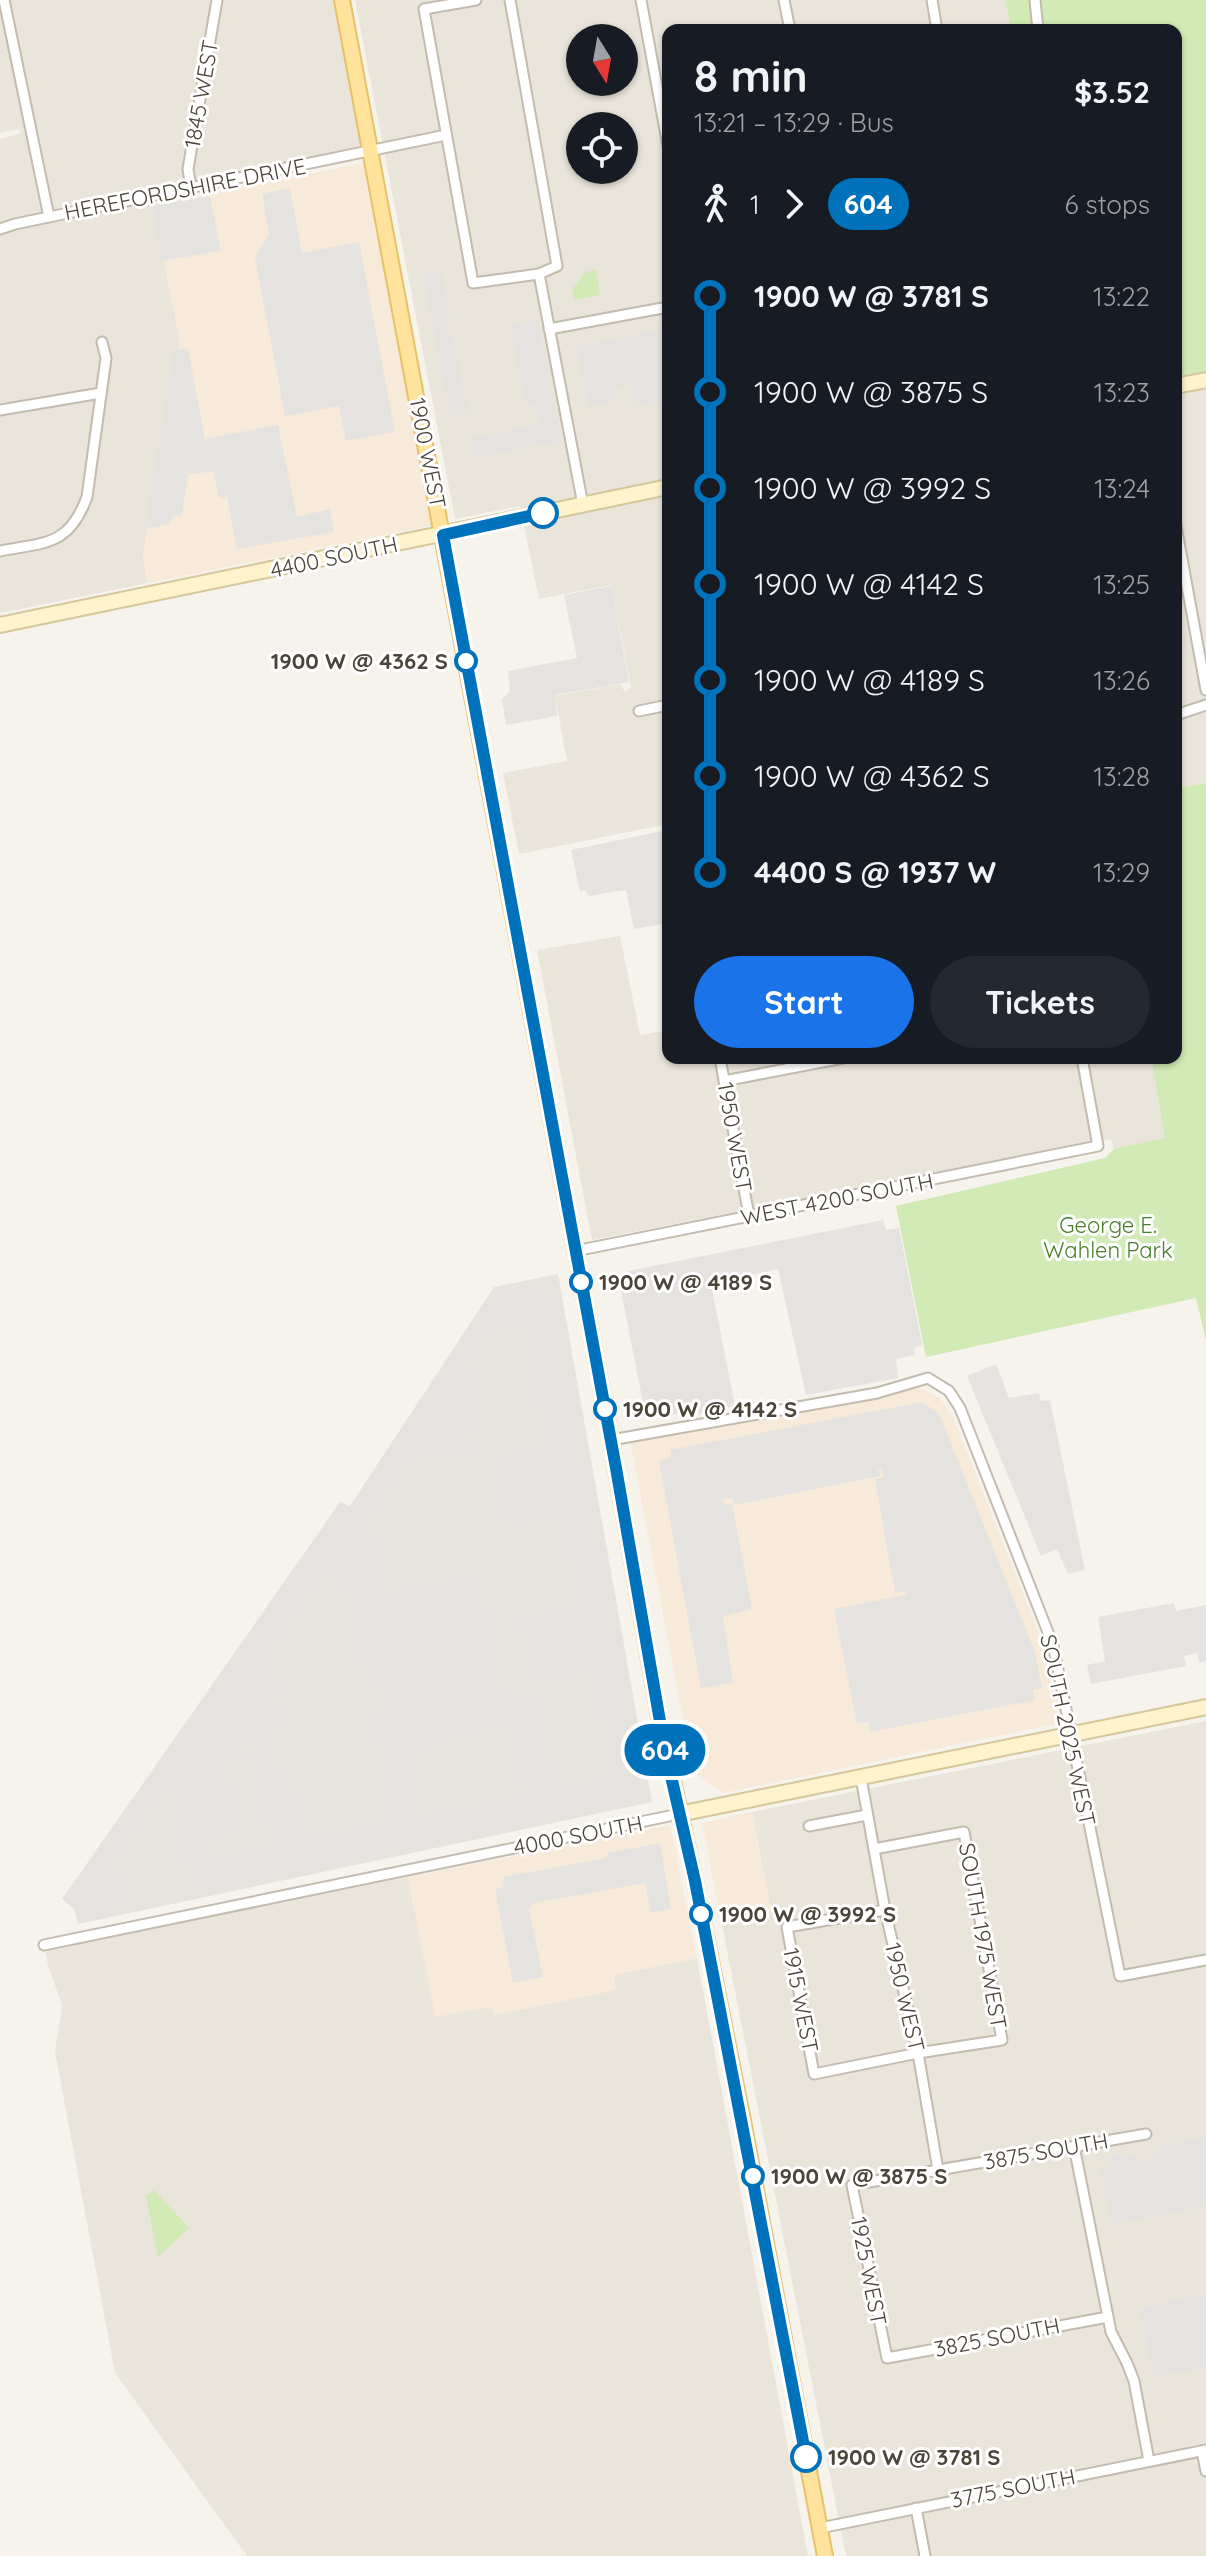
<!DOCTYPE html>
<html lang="en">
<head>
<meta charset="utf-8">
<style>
	body { margin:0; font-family:Quicksand,sans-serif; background:#242831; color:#f1f3f6; height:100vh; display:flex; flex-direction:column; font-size:30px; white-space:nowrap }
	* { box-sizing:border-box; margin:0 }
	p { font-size:26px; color:#9ea1a6 }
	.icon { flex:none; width:44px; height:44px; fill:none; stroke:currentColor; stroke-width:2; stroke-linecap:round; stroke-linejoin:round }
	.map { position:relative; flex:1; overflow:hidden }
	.panel { position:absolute; left:662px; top:24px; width:520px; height:1040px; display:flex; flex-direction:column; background:#171b24; border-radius:16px; box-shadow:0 2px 6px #0004 }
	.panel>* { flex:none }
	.badge { padding:0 16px; border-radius:26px; font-size:28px; line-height:52px }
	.needle { width:52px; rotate:169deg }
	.fabs { position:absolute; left:566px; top:24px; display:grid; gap:16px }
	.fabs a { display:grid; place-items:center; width:72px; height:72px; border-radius:50%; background:#171b24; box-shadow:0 2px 6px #0004; font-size:40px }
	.map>.badge { position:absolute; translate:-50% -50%; box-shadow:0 0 0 4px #fff }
	.legs { display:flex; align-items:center; gap:12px; height:88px; padding:0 32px; font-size:26px }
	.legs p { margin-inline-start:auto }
	.head { display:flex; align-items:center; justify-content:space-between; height:136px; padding:0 32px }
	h1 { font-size:44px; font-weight:800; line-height:60px }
	.cta { display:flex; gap:16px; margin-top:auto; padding:16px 32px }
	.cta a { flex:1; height:92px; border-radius:48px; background:#1a73e8; color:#fff; font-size:32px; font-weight:800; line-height:92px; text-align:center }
	.cta a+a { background:#242831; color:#f1f3f6 }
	ul { padding:0 32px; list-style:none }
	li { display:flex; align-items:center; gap:28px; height:96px; font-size:30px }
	li i { display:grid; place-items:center; width:12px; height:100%; margin:0 10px; background:currentColor }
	li i::after { content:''; width:20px; height:20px; margin:-10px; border:6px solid; border-radius:50%; background:#171b24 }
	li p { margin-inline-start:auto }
	li:first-child i { background:linear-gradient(#0000 50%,currentColor 0) }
	li:last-child i { background:linear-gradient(currentColor 50%,#0000 0) }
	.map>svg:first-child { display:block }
	.residential { fill:#eae5da; fill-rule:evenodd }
	.commercial { fill:#f7ead8 }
	.industrial { fill:#e6e2dd }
	.green { fill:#d2eab5 }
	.parking { fill:#e5e3e0; fill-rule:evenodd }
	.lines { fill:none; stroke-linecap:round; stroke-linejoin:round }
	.street-casing { stroke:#c2bbae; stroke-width:13 }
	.secondary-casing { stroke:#d6c79b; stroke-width:18 }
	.primary-casing { stroke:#e6c16a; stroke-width:18 }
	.street { stroke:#fff; stroke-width:9 }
	.secondary { stroke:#fff3cd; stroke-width:14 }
	.primary { stroke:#ffe39c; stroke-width:14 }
	.line-1-casing { stroke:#fff; stroke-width:18 }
	.line-1 { stroke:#0072bc; stroke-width:12 }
	.stop-1-dot { fill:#fff; stroke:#0072bc; stroke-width:4 }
	.labels { text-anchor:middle; stroke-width:6; stroke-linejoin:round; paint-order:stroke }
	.street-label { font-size:22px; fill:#4b4439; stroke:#fff }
	.stop-label { font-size:22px; font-weight:bold; fill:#4b4439; stroke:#fff; text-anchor:start }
	.park-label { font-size:22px; fill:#4a7f2a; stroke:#fff }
</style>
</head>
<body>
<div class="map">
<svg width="1206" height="2556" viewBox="0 0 1206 2556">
	<rect width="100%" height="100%" fill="#f6f3ec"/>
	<!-- residential -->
	<g class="residential">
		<polygon points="0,0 334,0 364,148 149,190 180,340 143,557 148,583 0,613 0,139 21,133 20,129 0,133"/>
		<path d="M 355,0 L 1005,0 L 1011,30 L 668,30 L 668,824 L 519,854 L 503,773 L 567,761 L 555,696 L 620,684 L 625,692 L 631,687 L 611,585 L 539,599 L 520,506 L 455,519 ZM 580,38 L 624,38 L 624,82 L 580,82 ZM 580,126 L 624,126 L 624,170 L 580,170 Z"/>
		<polygon points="1206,383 1206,783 1176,789 1176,389"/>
		<polygon points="620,936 640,1035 668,1030 668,1058 1151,1058 1166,1139 1114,1149 1111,1139 592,1240 537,950"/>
		<polygon points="1206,1721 1206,2556 846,2556 721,1920 771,1910 752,1812"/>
		<polygon points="408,1877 413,1903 492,2007 494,2015 615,1990 613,1975 697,1958 808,2556 247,2556 115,2373 55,2052 62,2005 48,1965 45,1950"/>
	</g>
	<!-- commercial -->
	<g class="commercial">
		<polygon points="367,162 434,525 148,583 143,557 180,340 152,206"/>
		<polygon points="911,1383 940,1398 954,1419 1042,1641 1060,1723 724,1793 693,1772 630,1440"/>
		<polygon points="752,1812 771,1910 721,1920 702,1823"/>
		<polygon points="670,1825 697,1958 614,1975 616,1990 494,2015 492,2007 435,2017 408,1877"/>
	</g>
	<!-- industrial -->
	<polygon class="industrial" points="558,1274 652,1802 78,1924 74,1909 62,1899 340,1502 350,1506 494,1287"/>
	<!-- green -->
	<g class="green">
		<polygon points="1005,0 1206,0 1206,372 1176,378 1176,30 1011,30"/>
		<polygon points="596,270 600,295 575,300 572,290 585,272"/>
		<polygon points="1206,783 1206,1341 1196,1298 926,1357 896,1206 1105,1158 1114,1149 1165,1138 1151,1058 1176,1058 1176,789"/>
		<polygon points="154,2190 189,2228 158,2257 146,2196"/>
	</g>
	<!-- parking -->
	<g class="parking">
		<polygon points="290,188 302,253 359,242 395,432 346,441 339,406 285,416 255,257 269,234 262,194"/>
		<polygon points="210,196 221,251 162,261 152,205"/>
		<polygon points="441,271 450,318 445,319 449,336 453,336 468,413 450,416 423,274"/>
		<polygon points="538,319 562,441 475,458 471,438 539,424 536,405 526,406 510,325"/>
		<polygon points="656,331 668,391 661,393 662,400 636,405 631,384 613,388 615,400 588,406 576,346"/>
		<polygon points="188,348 205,439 278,425 297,517 330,509 334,532 237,549 227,497 219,498 213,471 188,475 182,515 174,516 169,524 145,529 174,351"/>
		<polygon points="611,586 629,682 555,695 557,716 506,725 502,699 510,691 508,671 577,658 564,595"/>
		<polygon points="667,830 668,923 634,929 626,890 588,896 586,890 580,892 571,850"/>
		<polygon points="883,1220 886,1230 899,1228 922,1345 914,1348 915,1355 896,1359 898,1378 806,1395 778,1269 711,1284 735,1406 695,1415 645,1413 620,1286 630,1282 628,1271"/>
		<path d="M 545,1285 L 643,1791 L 638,1793 L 638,1798 L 195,1890 L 170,1777 L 105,1873 L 116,1872 L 121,1902 L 111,1905 L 112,1914 L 79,1921 L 75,1908 L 65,1900 L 340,1506 L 351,1511 L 491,1296 ZM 524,1323 L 547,1447 L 495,1459 L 508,1526 L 564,1516 L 581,1606 L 522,1619 L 535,1680 L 594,1669 L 615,1776 L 552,1790 L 533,1692 L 501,1698 L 477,1576 L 383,1595 L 366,1515 L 399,1468 L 413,1458 L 452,1450 L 454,1458 L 470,1454 L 465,1429 L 478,1426 L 466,1364 L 489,1329 ZM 345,1572 L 369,1687 L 385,1685 L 391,1713 L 375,1716 L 395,1821 L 303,1840 L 295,1796 L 280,1798 L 266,1728 L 280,1724 L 276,1706 L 265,1708 L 262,1696 L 285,1691 L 283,1679 L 265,1683 L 260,1661 L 314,1578 ZM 507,1723 L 519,1784 L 528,1783 L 530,1795 L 411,1819 L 409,1807 L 416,1805 L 406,1752 L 448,1744 L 447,1735 ZM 255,1744 L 256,1753 L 250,1754 L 256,1779 L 261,1779 L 263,1792 L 258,1793 L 261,1805 L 265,1805 L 273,1846 L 204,1861 L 200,1839 L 243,1830 L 234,1784 L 224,1785 L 220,1761 L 229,1760 L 228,1749 Z"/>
		<polygon points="996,1364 1009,1398 1039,1393 1041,1401 1050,1400 1085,1570 1068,1574 1057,1549 1041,1556 967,1376"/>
		<polygon points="923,1402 939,1414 1035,1652 1042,1688 1033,1690 1035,1700 870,1732 868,1722 857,1723 834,1609 906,1595 905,1591 895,1593 875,1479 884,1478 882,1469 878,1470 880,1476 735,1505 732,1498 723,1499 724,1505 732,1504 752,1609 723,1616 733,1683 701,1688 659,1461 671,1458 670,1450"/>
		<polygon points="1174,1603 1176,1611 1206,1605 1206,1661 1199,1663 1197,1653 1184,1656 1186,1666 1091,1684 1087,1665 1105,1661 1098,1617"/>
		<polygon points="660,1843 671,1909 651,1913 645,1883 534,1903 529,1909 543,1977 513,1983 495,1889 504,1887 503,1877 607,1858 608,1853"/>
		<polygon points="1206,2137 1206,2206 1111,2225 1100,2166 1111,2166 1109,2156 1125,2153 1143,2161 1152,2159 1162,2146"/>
		<polygon points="1206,2294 1206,2367 1153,2377 1140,2308"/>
	</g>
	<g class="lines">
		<!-- street casing -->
		<g class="street-casing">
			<g id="street">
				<polyline points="4,0 49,217"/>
				<polyline points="476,0 424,9 473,283 539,274"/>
				<polyline points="510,0 557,266 539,274 583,505"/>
				<polyline points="641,0 668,146"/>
				<polyline points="784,0 790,30"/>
				<polyline points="932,0 937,30"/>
				<polyline points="1035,0 1038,30"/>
				<polyline points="191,188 188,169 217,0"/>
				<polyline points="0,229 15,224 446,135"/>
				<polyline points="549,329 668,307"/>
				<polyline points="0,410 101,393"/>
				<polyline points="1176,526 1206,690"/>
				<path d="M 0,551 C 46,542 69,546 87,497 L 106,358 L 102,342"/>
				<polyline points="639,711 668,705"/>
				<polyline points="1176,715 1206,705"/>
				<polyline points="720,1058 749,1216"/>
				<polyline points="724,1081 843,1058"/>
				<polyline points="575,1251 1098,1146 1082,1058"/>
				<polyline points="611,1440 877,1393 928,1378 949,1391 960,1408 1053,1645 1120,1976 1206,1960"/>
				<polyline points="861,1778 885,1910 918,2053 938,2170"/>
				<polyline points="809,1826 867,1815"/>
				<polyline points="874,1849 964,1832 1002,2040 918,2053 814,2074 787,1927 885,1910"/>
				<polyline points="44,1945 679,1814"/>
				<polyline points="1074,2146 1111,2332 1127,2363 1134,2381 1149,2461"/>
				<polyline points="1108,2317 887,2358 852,2185 1146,2134"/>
				<polyline points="1202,2451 1206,2471"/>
				<polyline points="916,2508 925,2556"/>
				<polyline points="820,2528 1206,2450"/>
			</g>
		</g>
		<!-- secondary casing -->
		<g class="secondary-casing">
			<g id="secondary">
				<polyline points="1176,386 1206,380"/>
				<polyline points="0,625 668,487"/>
				<polyline points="679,1814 1206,1707"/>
			</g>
		</g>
		<!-- primary casing -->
		<g class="primary-casing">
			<polyline id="primary" points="342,0 611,1440 659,1717 695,1881 743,2121 825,2556"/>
		</g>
		<!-- street -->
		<use href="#street" class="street"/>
		<!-- secondary -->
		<use href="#secondary" class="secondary"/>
		<!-- primary -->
		<use href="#primary" class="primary"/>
	</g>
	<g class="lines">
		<!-- line-1 casing -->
		<g class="line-1-casing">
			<polyline id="line-1" points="543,513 443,535 616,1468 665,1750 695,1881 806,2457"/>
		</g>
		<!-- line-1 -->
		<use href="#line-1" class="line-1"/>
	</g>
	<!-- markers -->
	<g class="stop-1-dot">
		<circle cx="543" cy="513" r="14"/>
		<circle cx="466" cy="661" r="10"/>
		<circle cx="581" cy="1282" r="10"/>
		<circle cx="605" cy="1409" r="10"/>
		<circle cx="701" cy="1914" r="10"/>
		<circle cx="753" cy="2176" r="10"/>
		<circle cx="806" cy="2457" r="14"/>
	</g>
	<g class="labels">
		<!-- street labels -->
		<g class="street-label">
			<text transform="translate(201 94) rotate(-80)" y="8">1845 WEST</text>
			<text transform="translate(185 189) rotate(-11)" y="8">HEREFORDSHIRE DRIVE</text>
			<text transform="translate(428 453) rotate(79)" y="8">1900 WEST</text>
			<text transform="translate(334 557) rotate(-12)" y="8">4400 SOUTH</text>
			<text transform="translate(735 1137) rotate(80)" y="8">1950 WEST</text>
			<text transform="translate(837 1199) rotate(-11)" y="8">WEST 4200 SOUTH</text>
			<text transform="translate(1068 1730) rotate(78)" y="8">SOUTH 2025 WEST</text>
			<text transform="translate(578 1835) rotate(-11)" y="8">4000 SOUTH</text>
			<text transform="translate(983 1936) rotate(80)" y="8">SOUTH 1975 WEST</text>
			<text transform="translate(905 1997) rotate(77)" y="8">1950 WEST</text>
			<text transform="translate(801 2000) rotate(79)" y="8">1915 WEST</text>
			<text transform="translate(1046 2151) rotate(-10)" y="8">3875 SOUTH</text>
			<text transform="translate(869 2271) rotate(79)" y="8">1925 WEST</text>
			<text transform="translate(997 2337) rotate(-11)" y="8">3825 SOUTH</text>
			<text transform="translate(1013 2488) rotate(-11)" y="8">3775 SOUTH</text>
		</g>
		<!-- stop labels -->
		<g class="stop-label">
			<text x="448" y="669" text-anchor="end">1900 W @ 4362 S</text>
			<text x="599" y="1290">1900 W @ 4189 S</text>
			<text x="623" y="1417">1900 W @ 4142 S</text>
			<text x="719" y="1922">1900 W @ 3992 S</text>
			<text x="771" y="2184">1900 W @ 3875 S</text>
			<text x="828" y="2465">1900 W @ 3781 S</text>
		</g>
		<!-- park labels -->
		<g class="park-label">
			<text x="1108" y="1233">George E.<tspan x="1108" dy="25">Wahlen Park</tspan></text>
		</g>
	</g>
</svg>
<div class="fabs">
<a><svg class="needle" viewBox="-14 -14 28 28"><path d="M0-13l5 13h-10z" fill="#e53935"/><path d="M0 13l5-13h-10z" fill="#9ea1a6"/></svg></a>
<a><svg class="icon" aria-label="locate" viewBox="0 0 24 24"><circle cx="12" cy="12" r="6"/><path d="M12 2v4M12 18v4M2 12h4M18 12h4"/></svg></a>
</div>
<b class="badge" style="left:665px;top:1750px;background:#0072bc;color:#fff">604</b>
<section class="panel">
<div class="head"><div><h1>8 min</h1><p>13:21 – 13:29 · Bus</p></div><b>$3.52</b></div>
<div class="legs"><svg class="icon" aria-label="walk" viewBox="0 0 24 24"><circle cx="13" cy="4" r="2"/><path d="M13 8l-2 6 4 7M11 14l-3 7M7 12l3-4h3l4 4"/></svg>1<svg class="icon" aria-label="forward" viewBox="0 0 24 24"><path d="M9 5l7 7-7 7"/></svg><b class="badge" style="background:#0072bc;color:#fff">604</b><p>6 stops</p></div>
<ul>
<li><i style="color:#0072bc"></i><b>1900 W @ 3781 S</b><p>13:22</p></li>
<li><i style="color:#0072bc"></i><span>1900 W @ 3875 S</span><p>13:23</p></li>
<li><i style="color:#0072bc"></i><span>1900 W @ 3992 S</span><p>13:24</p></li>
<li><i style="color:#0072bc"></i><span>1900 W @ 4142 S</span><p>13:25</p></li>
<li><i style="color:#0072bc"></i><span>1900 W @ 4189 S</span><p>13:26</p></li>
<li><i style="color:#0072bc"></i><span>1900 W @ 4362 S</span><p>13:28</p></li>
<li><i style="color:#0072bc"></i><b>4400 S @ 1937 W</b><p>13:29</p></li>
</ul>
<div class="cta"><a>Start</a><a>Tickets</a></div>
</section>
</div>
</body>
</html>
